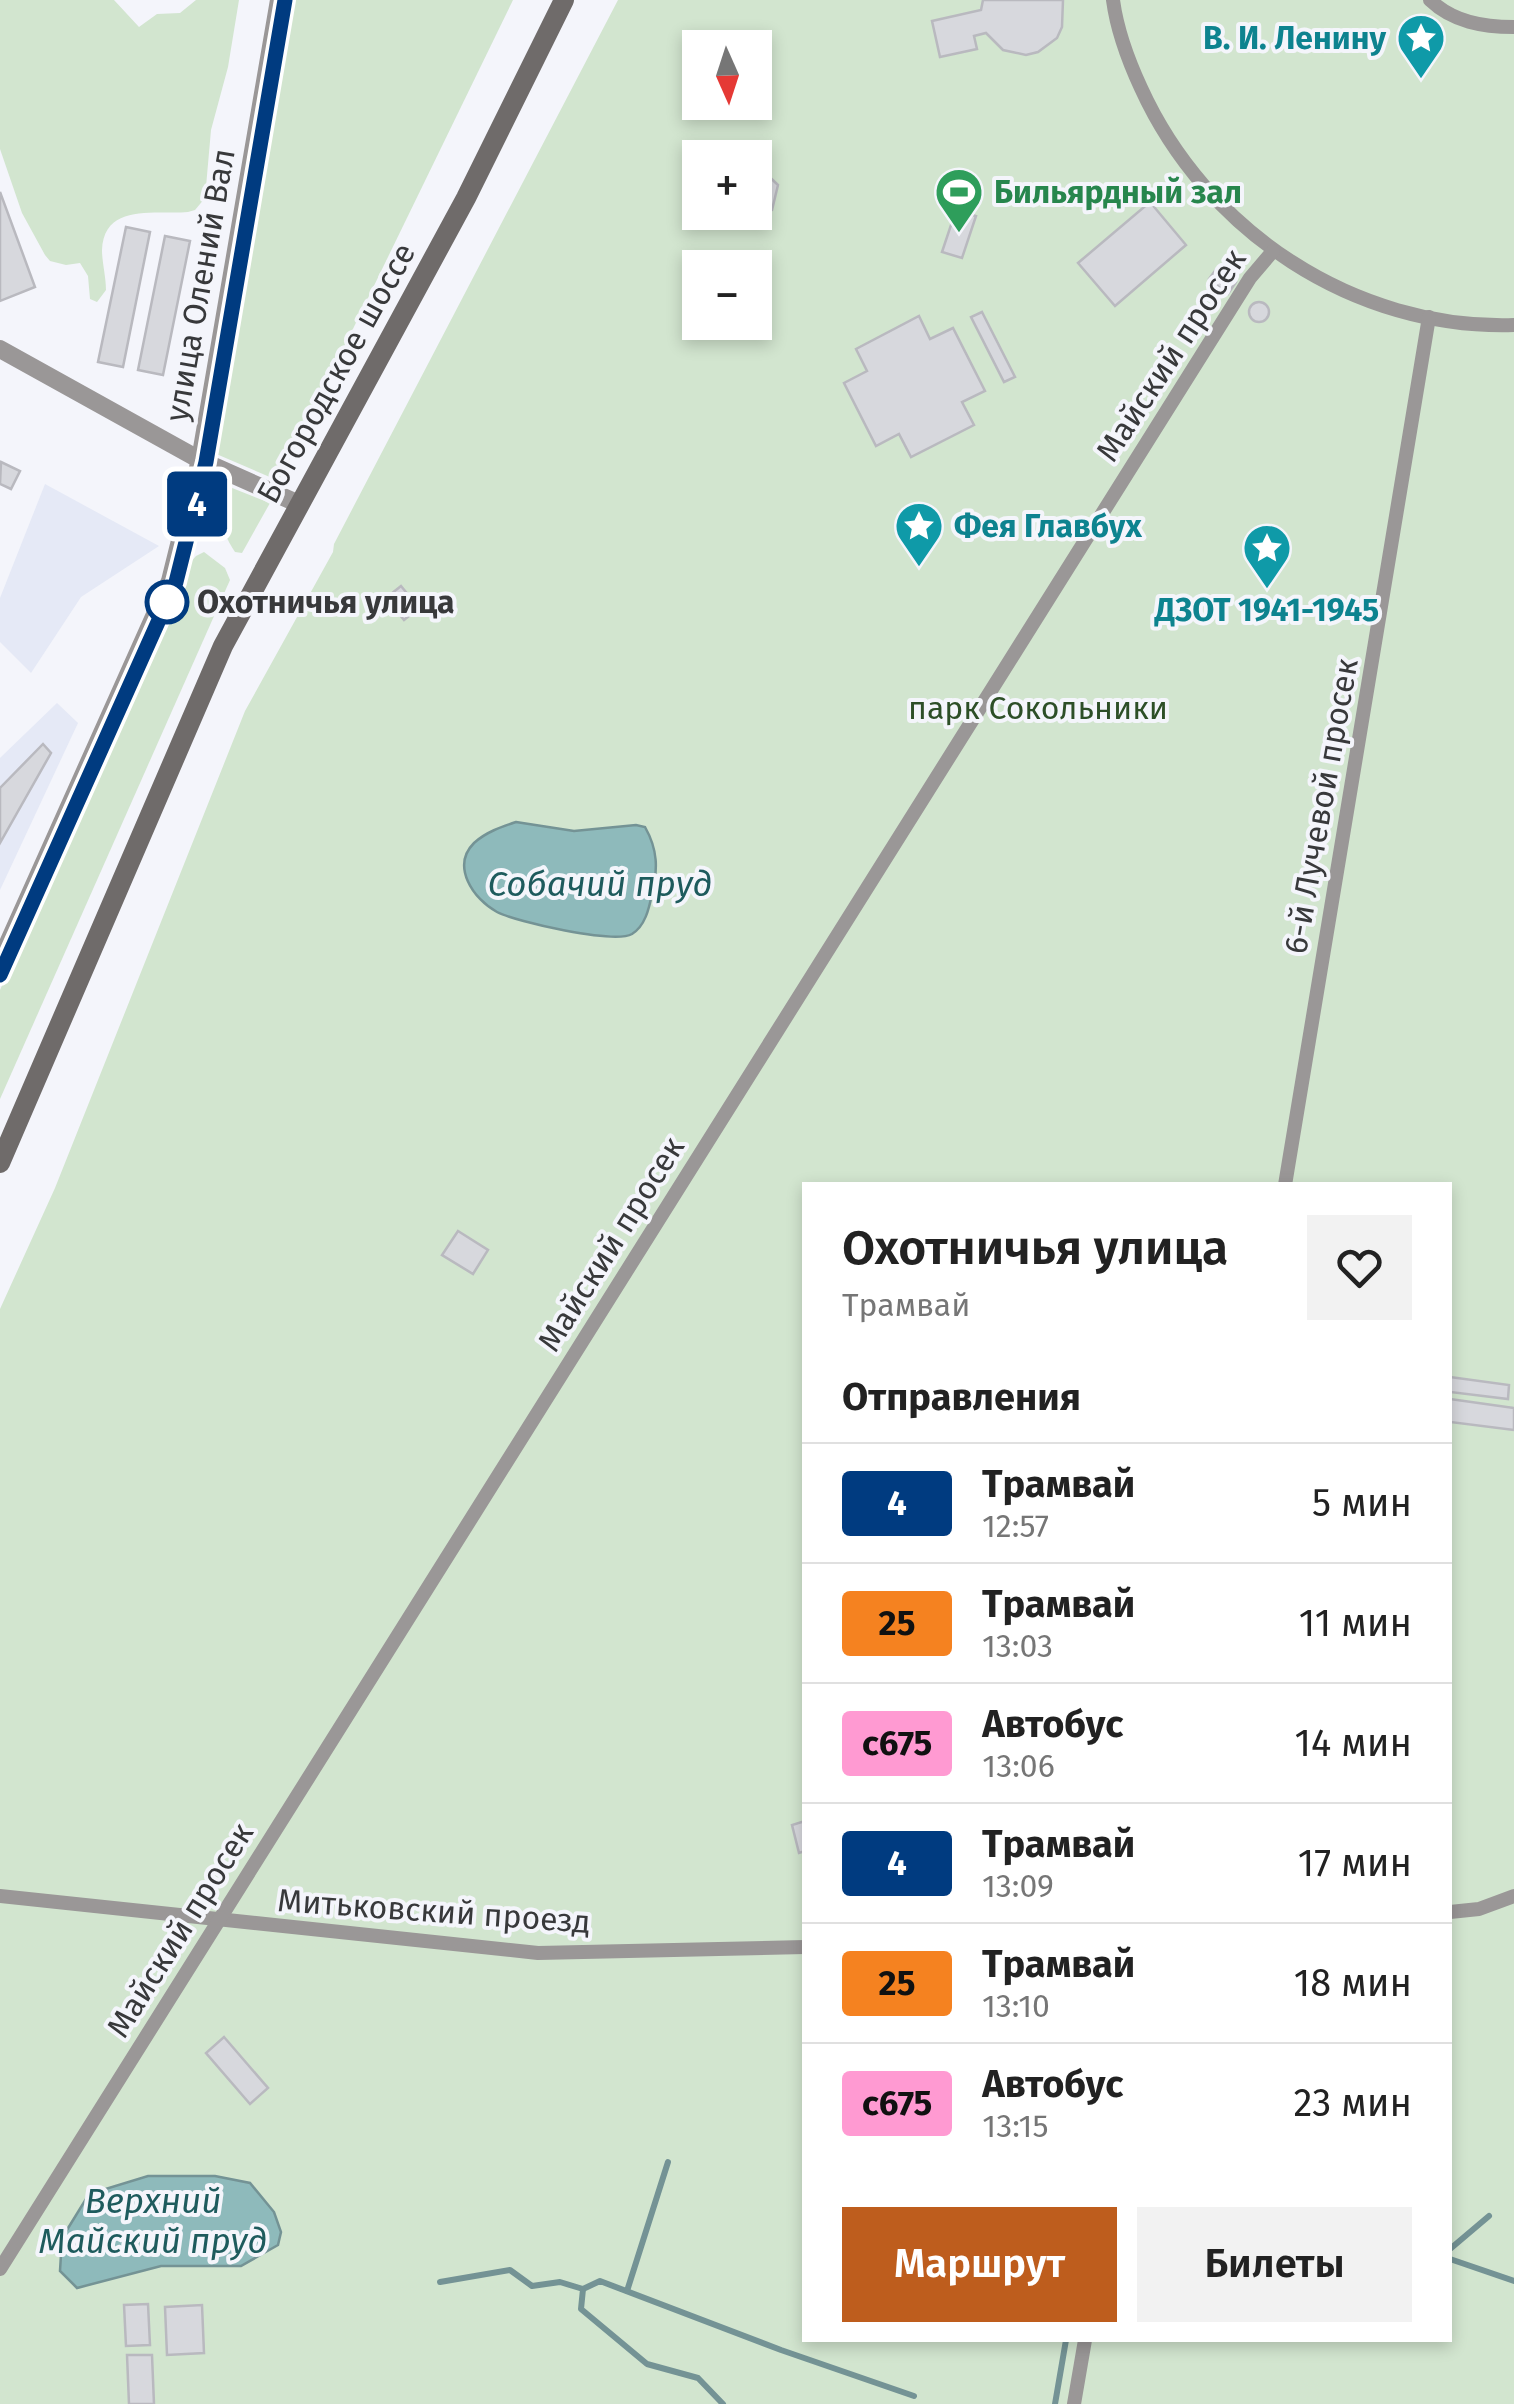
<!DOCTYPE html>
<html lang="ru">
<head>
<meta charset="utf-8">
<style>
	body { margin:0; font-family:"Fira Sans",sans-serif; background:#f2f2f2; color:#222; height:100vh; display:flex; flex-direction:column; font-size:38px; white-space:nowrap }
	* { box-sizing:border-box; margin:0 }
	p { font-size:32px; color:#767676 }
	.icon { flex:none; width:55px; height:55px; fill:none; stroke:currentColor; stroke-width:2; stroke-linecap:round; stroke-linejoin:round }
	.map { position:relative; flex:1; overflow:hidden }
	.drawer { position:absolute; left:802px; top:1182px; width:650px; height:1160px; display:flex; flex-direction:column; background:#fff; border-radius:0px; box-shadow:0 5px 15px #0003 }
	.drawer>* { flex:none }
	.badge { padding:0 20px; border-radius:8px; font-size:35px; line-height:65px }
	.needle { width:65px; rotate:177deg }
	.controls { position:absolute; left:682px; top:30px; display:grid; gap:20px }
	.controls a { display:grid; place-items:center; width:90px; height:90px; border-radius:0px; background:#fff; box-shadow:0 5px 15px #0003; font-size:50px }
	.map>.badge { position:absolute; translate:-50% -50%; box-shadow:0 0 0 5px #fff }
	h2 { padding:0 40px; font-size:38px; line-height:90px }
	.round { display:grid; place-items:center; flex:none; width:105px; height:105px; border-radius:0px; background:#f2f2f2 }
	.head { display:flex; align-items:center; justify-content:space-between; height:170px; padding:0 40px }
	h1 { font-size:48px; font-weight:600; line-height:75px }
	.primary-button { display:flex; gap:20px; margin-top:auto; padding:20px 40px }
	.primary-button a { flex:1; height:115px; border-radius:0px; background:#be5d1d; color:#fff; font-size:40px; font-weight:600; line-height:115px; text-align:center }
	.primary-button a+a { background:#f2f2f2; color:#222 }
	ul { padding:0; list-style:none }
	li { display:flex; align-items:center; gap:30px; height:120px; padding:0 40px; border-top:2px solid #e0e0e0 }
	li div { flex:1 }
	li b { display:block; font-size:38px }
	li em { font-style:normal }
	li .badge { min-width:110px; font-weight:700; text-align:center }
	.map>svg:first-child { display:block }
	.built { fill:#e5e9f6 }
	.green { fill:#d2e5cf; fill-rule:evenodd }
	.water { fill:#8ebabb; stroke:#749395; stroke-width:2.5 }
	.lines { fill:none; stroke-linecap:round; stroke-linejoin:round }
	.stream { stroke:#749395; stroke-width:6 }
	.building { fill:#d7d8dd; stroke:#b9b9bf; stroke-width:2.5 }
	.pedestrian { stroke:#9a9797; stroke-width:14 }
	.minor { stroke:#9a9797; stroke-width:18 }
	.secondary { stroke:#6f6b6a; stroke-width:20 }
	.tram { stroke:#565759; stroke-width:2.5 }
	.line-casing { stroke:#fff; stroke-width:22 }
	.line { stroke:#003b80; stroke-width:15 }
	.stop-dot { fill:#fff; stroke:#003b80; stroke-width:5 }
	.labels { text-anchor:middle; stroke-width:8; stroke-linejoin:round; paint-order:stroke }
	.culture-label { font-size:32px; font-weight:bold; fill:#0d838f; stroke:#f4f5fb; text-anchor:end }
	.leisure-label { font-size:32px; font-weight:bold; fill:#27864d; stroke:#f4f5fb; text-anchor:start }
	.street-label { font-size:32px; fill:#38393b; stroke:#f4f5fb }
	.stop-label { font-size:32px; font-weight:bold; fill:#38393b; stroke:#f4f5fb; text-anchor:start }
	.park-label { font-size:32px; fill:#2d4f27; stroke:#f4f5fb }
	.water-label { font-size:35px; font-style:italic; fill:#1e5b5d; stroke:#f4f5fb }
</style>
</head>
<body>
<div class="map">
<svg width="1514" height="2404" viewBox="0 0 1514 2404">
	<rect width="100%" height="100%" fill="#f4f5fb"/>
	<!-- built -->
	<g class="built">
		<polygon points="45,484 159,546 81,597 31,673 0,642 0,598"/>
		<polygon points="57,703 78,723 0,890 0,758"/>
	</g>
	<!-- green -->
	<g class="green">
		<path d="M 0,0 L 114,0 L 139,27 L 157,14 L 180,13 L 196,0 L 239,0 L 228,67 L 211,130 L 205,198 L 195,210 L 188,212 C 157,215 104,202 102,250 C 102,262 106,277 106,290 L 97,302 L 90,299 L 88,276 L 80,263 L 66,265 L 50,261 L 45,255 L 22,213 L 0,149 Z"/>
		<polygon points="289,0 513,0 279,481 214,453"/>
		<path d="M 618,0 L 1514,0 L 1514,2404 L 0,2404 L 0,1309 L 55,1188 L 245,711 L 333,552 L 334,544 ZM 700,48 L 755,48 L 755,102 L 700,102 ZM 700,158 L 755,158 L 755,212 L 700,212 ZM 700,268 L 755,268 L 755,322 L 700,322 ZM 805,1185 L 1450,1185 L 1450,2340 L 805,2340 Z"/>
		<path d="M 217,482 L 270,503 L 242,553 L 235,552 C 222,533 214,506 217,482 Z"/>
		<polygon points="204,552 225,568 230,580 0,1099 0,990 189,564 196,556"/>
	</g>
	<!-- water -->
	<g class="water">
		<path d="M 516,822 L 574,831 L 636,825 L 645,827 C 658,850 658,869 652,894 C 649,909 645,926 632,934 C 614,944 516,922 497,912 C 473,899 451,866 474,843 C 486,832 501,827 516,822 Z"/>
		<polygon points="148,2176 215,2176 250,2183 274,2212 281,2232 278,2245 241,2266 161,2266 77,2288 60,2271 62,2238 89,2194"/>
	</g>
	<g class="lines">
		<!-- stream -->
		<g class="stream">
			<polyline points="1450,2249 1489,2216"/>
			<polyline points="1450,2259 1514,2281"/>
			<polyline points="440,2282 510,2270 532,2286 560,2282 583,2289 581,2309 647,2364 698,2378 723,2404"/>
			<polyline points="583,2289 600,2281 781,2350 914,2396"/>
			<polyline points="627,2291 668,2162"/>
			<polyline points="1055,2404 1066,2340"/>
		</g>
	</g>
	<!-- building -->
	<g class="building">
		<polygon points="983,0 1063,0 1062,27 1057,38 1038,52 1026,55 1003,50 986,33 974,36 977,49 940,57 932,21 981,10"/>
		<polygon points="759,167 778,185 772,210 747,217 743,212 755,212 755,169"/>
		<polygon points="0,192 35,287 0,301"/>
		<polygon points="1150,202 1186,245 1115,306 1078,263"/>
		<polygon points="956,210 976,216 962,258 942,252"/>
		<polygon points="126,227 150,232 123,367 98,362"/>
		<polygon points="165,236 190,241 163,375 138,370"/>
		<polygon points="1217,268 1236,282 1228,294 1209,279"/>
		<circle cx="1259" cy="312" r="10"/>
		<polygon points="982,312 1015,377 1004,382 971,317"/>
		<polygon points="919,316 930,339 953,328 985,391 962,402 974,425 911,457 899,434 876,446 844,383 867,371 856,349"/>
		<polygon points="1,462 20,471 11,489 0,484"/>
		<polygon points="401,586 419,608 404,620 386,598"/>
		<polygon points="43,744 51,753 0,843 0,788"/>
		<polygon points="458,1231 488,1250 473,1274 442,1255"/>
		<polygon points="1450,1377 1509,1385 1508,1399 1450,1392"/>
		<polygon points="1450,1399 1514,1408 1514,1430 1450,1422"/>
		<polygon points="805,1821 805,1851 799,1853 792,1825"/>
		<polygon points="224,2037 268,2088 250,2104 206,2053"/>
		<polygon points="148,2304 150,2345 126,2346 124,2305"/>
		<polygon points="202,2305 204,2353 167,2355 165,2307"/>
		<polygon points="127,2355 152,2355 154,2404 129,2404"/>
	</g>
	<g class="lines">
		<!-- pedestrian -->
		<g class="pedestrian">
			<path d="M 1113,0 C 1117,30 1128,60 1141,88 C 1206,231 1354,330 1514,325"/>
			<path d="M 1430,0 C 1453,22 1483,27 1514,27"/>
			<polyline points="1285,1185 1429,317"/>
			<polyline points="0,1896 538,1953 805,1947"/>
			<polyline points="1450,1912 1479,1909 1514,1896"/>
			<polyline points="0,2269 1250,278 1273,251"/>
			<polyline points="1074,2404 1085,2340"/>
		</g>
		<!-- minor -->
		<g class="minor">
			<polyline points="0,349 200,460 299,504"/>
			<polyline points="0,961 170,581 200,460 279,0"/>
		</g>
		<!-- secondary -->
		<polyline class="secondary" points="0,1163 223,646 466,198 564,0"/>
		<!-- tram -->
		<polyline class="tram" points="0,975 176,582 205,463 285,0"/>
	</g>
	<g class="lines">
		<!-- line casing -->
		<g class="line-casing">
			<polyline id="line" points="0,975 176,582 206,462 285,0"/>
		</g>
		<!-- line -->
		<use href="#line" class="line"/>
	</g>
	<!-- icons -->
	<defs>
		<g id="sight-pin" transform="scale(2.5)"><path d="M0 17L-7.5 6A9.5 9.5 0 1 1 7.5 6Z" fill="#0f9aa8" stroke="#f4f5fb"/><path d="M0-6L1.8-2.2L6-1.7L2.9 1.2L3.7 5.4L0 3.3L-3.7 5.4L-2.9 1.2L-6-1.7L-1.8-2.2Z" fill="#fff"/></g>
		<g id="stadium-pin" transform="scale(2.5)"><path d="M0 17L-7.5 6A9.5 9.5 0 1 1 7.5 6Z" fill="#2e9e5b" stroke="#f4f5fb"/><path d="M0-5a6.5 5 0 1 0 0 10a6.5 5 0 1 0 0-10ZM-3.5-1.8h7v3.6h-7Z" fill="#fff"/></g>
	</defs>
	<g fill-rule="evenodd">
		<use href="#sight-pin" x="1421" y="38"/>
		<use href="#stadium-pin" x="959" y="192"/>
		<use href="#sight-pin" x="919" y="526"/>
		<use href="#sight-pin" x="1267" y="548"/>
	</g>
	<!-- markers -->
	<circle class="stop-dot" cx="167" cy="602" r="20"/>
	<g class="labels">
		<!-- culture labels -->
		<g class="culture-label">
			<text x="1386" y="49">В. И. Ленину</text>
			<text x="954" y="537" text-anchor="start">Фея Главбух</text>
			<text x="1267" y="621" text-anchor="middle">ДЗОТ 1941-1945</text>
		</g>
		<!-- leisure labels -->
		<g class="leisure-label">
			<text x="994" y="203">Бильярдный зал</text>
		</g>
		<!-- street labels -->
		<g class="street-label">
			<text transform="translate(200 285) rotate(-80)" y="11">улица Олений Вал</text>
			<text transform="translate(1171 355) rotate(-57)" y="11">Майский просек</text>
			<text transform="translate(336 373) rotate(-61)" y="11">Богородское шоссе</text>
			<text transform="translate(1321 806) rotate(-80)" y="11">6-й Лучевой просек</text>
			<text transform="translate(611 1244) rotate(-58)" y="11">Майский просек</text>
			<text transform="translate(434 1911) rotate(4)" y="11">Митьковский проезд</text>
			<text transform="translate(180 1930) rotate(-58)" y="11">Майский просек</text>
		</g>
		<!-- stop labels -->
		<g class="stop-label">
			<text x="197" y="613">Охотничья улица</text>
		</g>
		<!-- park labels -->
		<g class="park-label">
			<text x="1038" y="719">парк Сокольники</text>
		</g>
		<!-- water labels -->
		<g class="water-label">
			<text x="600" y="896">Собачий пруд</text>
			<text x="153" y="2213">Верхний<tspan x="153" dy="40">Майский пруд</tspan></text>
		</g>
	</g>
</svg>
<div class="controls">
<a><svg class="needle" viewBox="-14 -14 28 28"><path d="M0-13l5 13h-10z" fill="#e53935"/><path d="M0 13l5-13h-10z" fill="#767676"/></svg></a>
<a>+</a>
<a>−</a>
</div>
<b class="badge" style="left:197px;top:504px;background:#003b80;color:#fff">4</b>
<section class="drawer">
<div class="head"><div><h1>Охотничья улица</h1><p>Трамвай</p></div><a class="round"><svg class="icon" aria-label="heart" viewBox="0 0 24 24"><path d="M12 20l-8-8c-3-5 5-10 8-4 3-6 11-1 8 4z"/></svg></a></div>
<h2>Отправления</h2>
<ul>
<li><span class="badge" style="background:#003b80;color:#fff">4</span><div><b>Трамвай</b><p>12:57</p></div><em>5 мин</em></li>
<li><span class="badge" style="background:#f58220;color:#111">25</span><div><b>Трамвай</b><p>13:03</p></div><em>11 мин</em></li>
<li><span class="badge" style="background:#ff9ad2;color:#111">с675</span><div><b>Автобус</b><p>13:06</p></div><em>14 мин</em></li>
<li><span class="badge" style="background:#003b80;color:#fff">4</span><div><b>Трамвай</b><p>13:09</p></div><em>17 мин</em></li>
<li><span class="badge" style="background:#f58220;color:#111">25</span><div><b>Трамвай</b><p>13:10</p></div><em>18 мин</em></li>
<li><span class="badge" style="background:#ff9ad2;color:#111">с675</span><div><b>Автобус</b><p>13:15</p></div><em>23 мин</em></li>
</ul>
<div class="primary-button"><a>Маршрут</a><a>Билеты</a></div>
</section>
</div>
</body>
</html>
